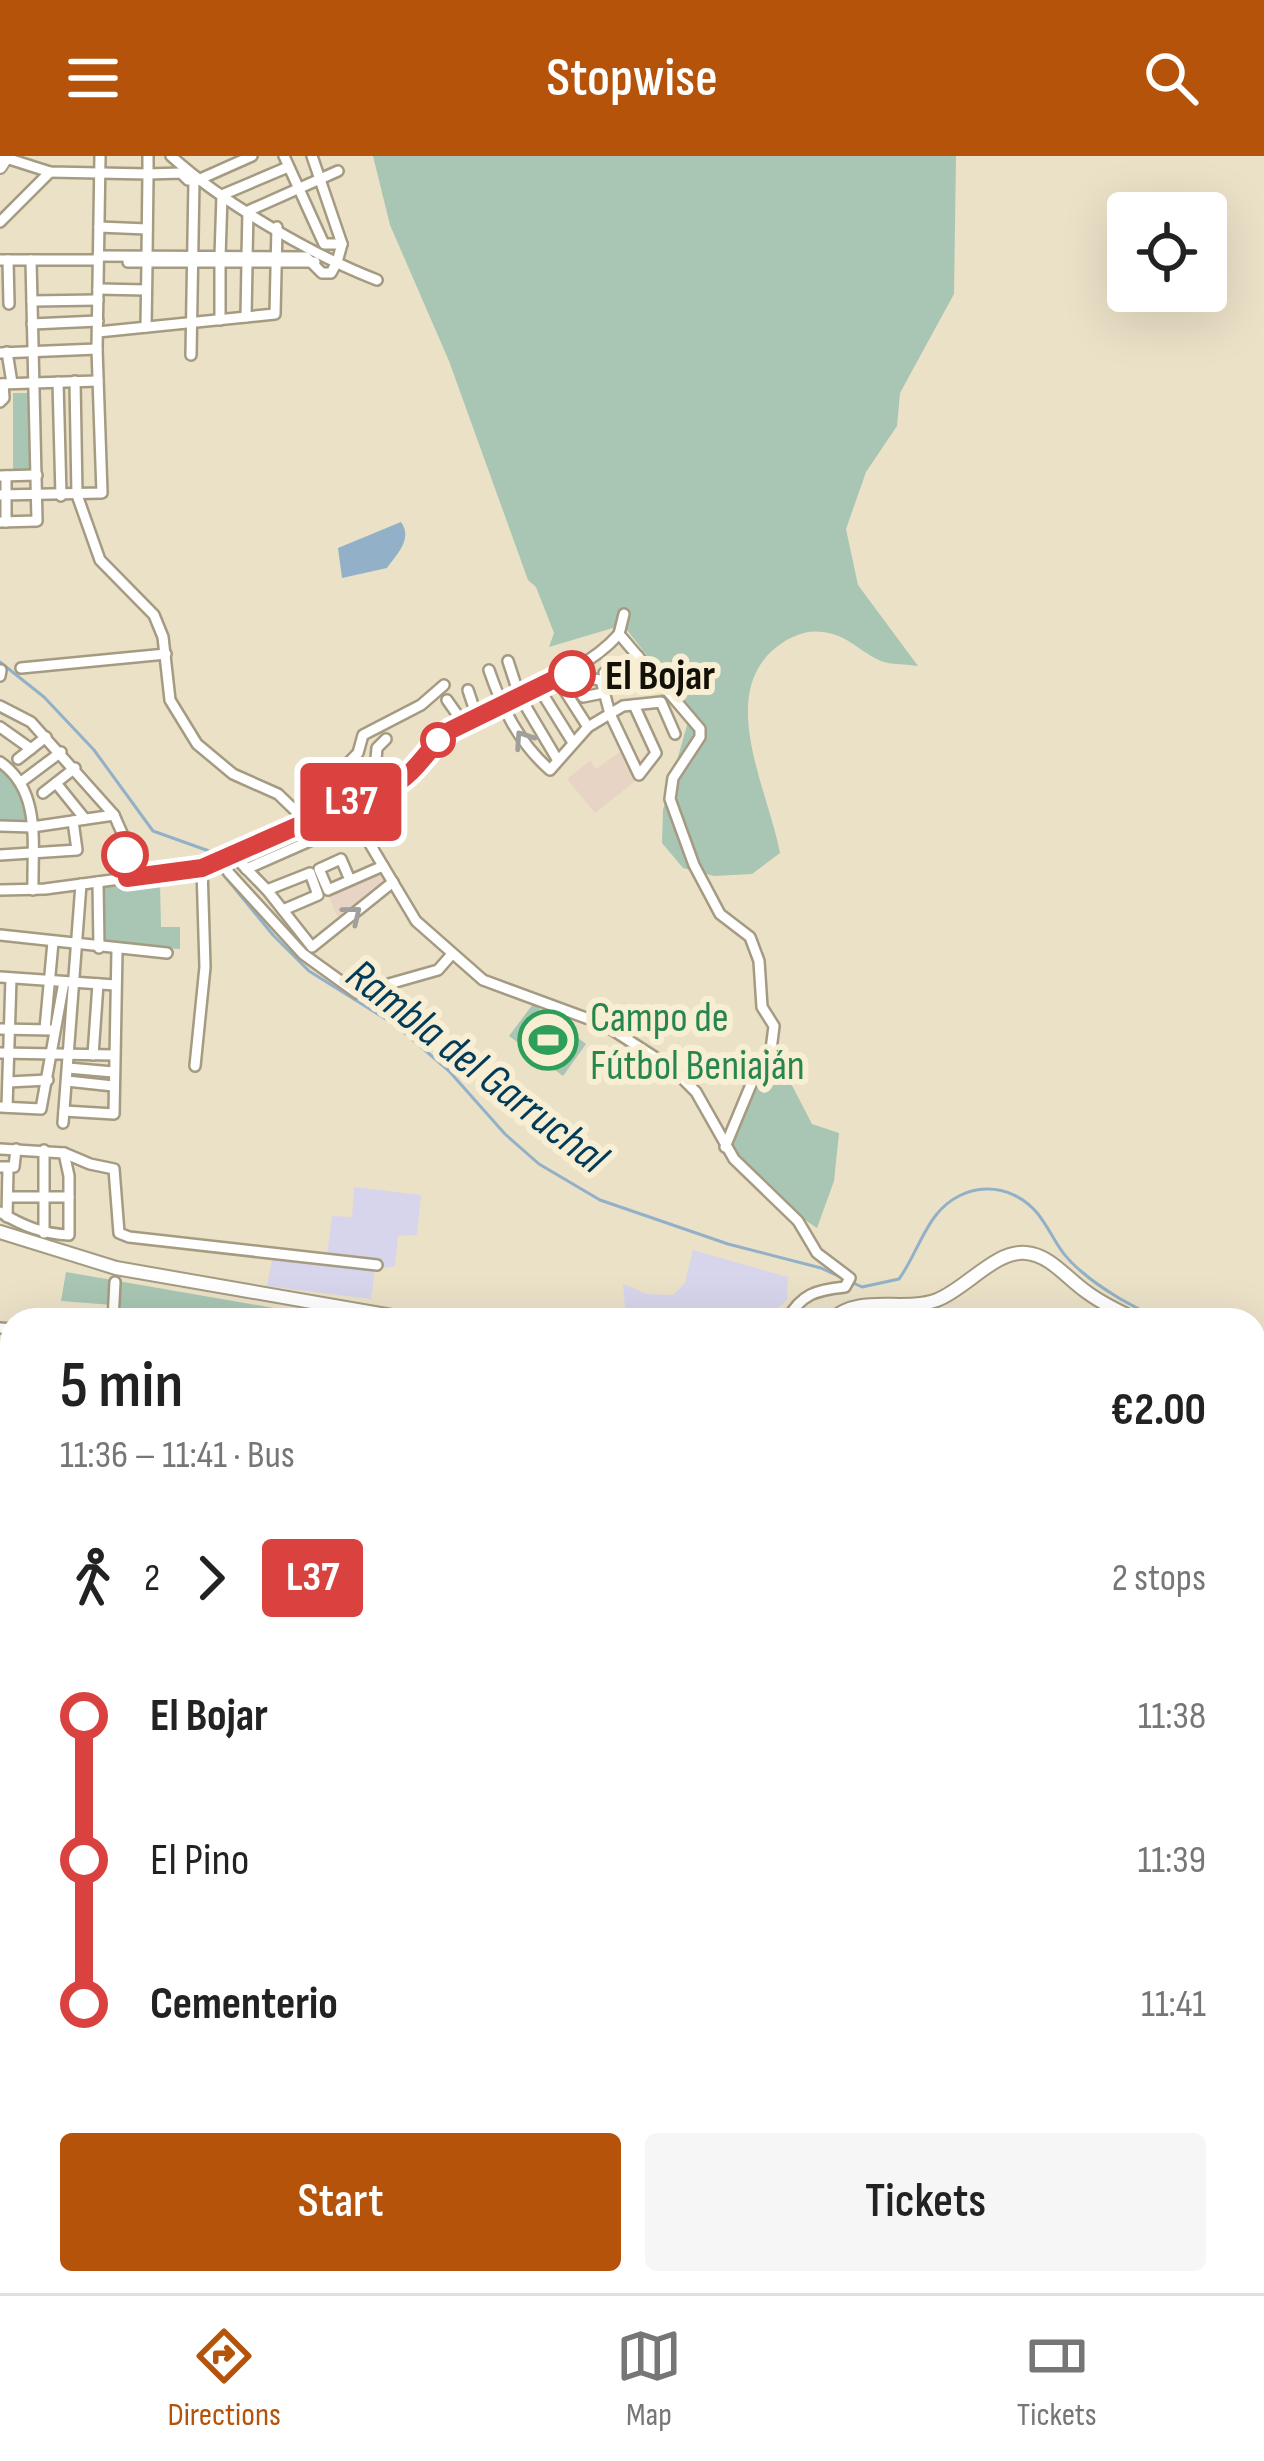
<!DOCTYPE html>
<html lang="en">
<head>
<meta charset="utf-8">
<style>
	body { margin:0; font-family:"Sofia Sans Condensed",sans-serif; background:#f6f6f6; color:#222; height:100vh; display:flex; flex-direction:column; font-size:45px; white-space:nowrap }
	* { box-sizing:border-box; margin:0 }
	p { font-size:39px; color:#767676 }
	.icon { flex:none; width:66px; height:66px; fill:none; stroke:currentColor; stroke-width:2; stroke-linecap:round; stroke-linejoin:round }
	.map { position:relative; flex:1; overflow:hidden }
	.side { position:absolute; left:0px; top:1152px; width:1266px; height:987px; display:flex; flex-direction:column; background:#fff; border-radius:36px 36px 0 0; box-shadow:0 12px 48px #0002 }
	.side>* { flex:none }
	.badge { padding:0 24px; border-radius:9px; font-size:42px; line-height:78px }
	.fabs { position:absolute; left:1107px; top:36px; display:grid; gap:24px }
	.fabs a { display:grid; place-items:center; width:120px; height:120px; border-radius:12px; background:#fff; box-shadow:0 12px 48px #0002; font-size:60px }
	.map>.badge { position:absolute; translate:-50% -50%; box-shadow:0 0 0 6px #fff }
	.legs { display:flex; align-items:center; gap:18px; height:132px; padding:0 60px; font-size:39px }
	.legs p { margin-inline-start:auto }
	.summary { display:flex; align-items:center; justify-content:space-between; height:204px; padding:0 60px }
	h1 { font-size:66px; font-weight:600; line-height:90px }
	.button { display:flex; gap:24px; margin-top:auto; padding:24px 60px }
	.button a { flex:1; height:138px; border-radius:12px; background:#b45309; color:#fff; font-size:48px; font-weight:600; line-height:138px; text-align:center }
	.button a+a { background:#f6f6f6; color:#222 }
	ul { padding:0 60px; list-style:none }
	li { display:flex; align-items:center; gap:42px; height:144px; font-size:45px }
	li i { display:grid; place-items:center; width:18px; height:100%; margin:0 15px; background:currentColor }
	li i::after { content:''; width:30px; height:30px; margin:-15px; border:9px solid; border-radius:50%; background:#fff }
	li p { margin-inline-start:auto }
	li:first-child i { background:linear-gradient(#0000 50%,currentColor 0) }
	li:last-child i { background:linear-gradient(currentColor 50%,#0000 0) }
	header { display:flex; justify-content:space-between; align-items:center; height:156px; padding:0 60px; background:#b45309; color:#fff; font-size:54px; font-weight:600 }
	.tabs { display:flex; justify-content:space-around; align-items:center; height:168px; border-top:3px solid #e0e0e0; background:#fff; font-size:33px; color:#767676 }
	.tabs a { display:grid; justify-items:center; gap:6px }
	.tabs .current { color:#b45309 }
	.map>svg:first-child { display:block }
	.industrial { fill:#d7d5eb }
	.education { fill:#e8d4c5 }
	.green { fill:#a8c6b3 }
	.water { fill:#92b0c7 }
	.lines { fill:none; stroke-linecap:round; stroke-linejoin:round }
	.stream { stroke:#92b0c7; stroke-width:3 }
	.minor-casing { stroke:#a49b82; stroke-width:14 }
	.major-casing { stroke:#a49b82; stroke-width:16 }
	.minor { stroke:#fff; stroke-width:9 }
	.major { stroke:#fff; stroke-width:12 }
	.oneway { stroke:#a19f9c }
	.line-1-casing { stroke:#fff; stroke-width:27 }
	.line-1 { stroke:#da4240; stroke-width:18 }
	.stop-1-dot { fill:#fff; stroke:#da4240; stroke-width:6 }
	.labels { text-anchor:middle; stroke-width:12; stroke-linejoin:round; paint-order:stroke }
	.stop-label { font-size:42px; font-weight:bold; fill:#131007; stroke:#f8eed4; text-anchor:start }
	.leisure-label { font-size:42px; fill:#27864d; stroke:#f8eed4; text-anchor:start }
	.water-label { font-size:45px; font-style:italic; fill:#013b5a; stroke:#f8eed4 }
</style>
</head>
<body>
<header><svg class="icon" aria-label="menu" viewBox="0 0 24 24"><path d="M4 6h16M4 12h16M4 18h16"/></svg>Stopwise<svg class="icon" aria-label="search" viewBox="0 0 24 24"><circle cx="10" cy="10" r="6"/><path d="M15 15l6 6"/></svg></header>
<div class="map">
<svg width="1264" height="2137" viewBox="0 0 1264 2137">
	<rect width="100%" height="100%" fill="#ebe1c7"/>
	<!-- industrial -->
	<g class="industrial">
		<polygon points="354,1031 421,1039 417,1079 398,1080 395,1110 375,1113 371,1143 267,1130 273,1099 327,1100 332,1060 352,1061"/>
		<polygon points="693,1094 788,1121 787,1144 763,1164 626,1164 623,1128 647,1138 673,1139 685,1127"/>
	</g>
	<!-- education -->
	<g class="education">
		<polygon points="624,593 638,623 595,657 567,623 590,605 596,613"/>
		<polygon points="383,713 390,727 340,767 328,738"/>
		<polygon points="0,2082 12,2101 12,2127 90,2127 86,2137 15,2137 11,2128 0,2129"/>
	</g>
	<!-- green -->
	<g class="green">
		<path d="M 373,0 L 956,0 L 954,138 L 900,237 L 897,270 L 866,316 L 846,373 L 858,429 L 918,510 C 907,508 891,509 881,505 C 860,496 848,479 823,476 C 804,473 787,482 773,494 C 718,542 769,637 780,697 L 752,718 L 714,720 L 683,712 L 662,687 L 663,654 L 691,555 L 623,469 L 549,491 L 554,477 L 536,431 L 528,424 L 449,205 L 390,69 Z"/>
		<polygon points="13,237 33,237 32,316 13,316"/>
		<polygon points="0,614 6,614 18,627 28,668 0,664"/>
		<polygon points="160,729 161,771 180,771 180,793 109,790 98,775 99,731"/>
		<polygon points="533,848 586,888 563,920 509,880"/>
		<polygon points="769,911 784,914 812,968 839,977 834,1025 817,1072 786,1051 729,992 756,922"/>
		<polygon points="66,1116 343,1164 113,1164 113,1149 61,1145"/>
		<polygon points="1264,1248 1264,2137 1017,2137 1021,2127 1254,2127 1254,1253"/>
	</g>
	<!-- water -->
	<path class="water" d="M 401,366 C 413,383 397,398 387,412 L 342,422 L 338,392 Z"/>
	<g class="lines">
		<!-- stream -->
		<g class="stream">
			<polyline points="0,506 44,541 94,594 153,675 209,695 213,703"/>
			<path d="M 218,712 L 273,779 L 309,815 L 397,870 L 449,915 L 505,978 L 539,1008 L 600,1044 L 728,1088 L 821,1112 L 862,1131 L 899,1123 C 913,1104 921,1078 936,1059 C 963,1025 1010,1024 1038,1058 C 1055,1080 1057,1096 1082,1116 C 1105,1136 1133,1150 1160,1164"/>
			<polyline points="164,2127 176,2137"/>
			<polyline points="377,2127 382,2137"/>
		</g>
		<!-- minor casing -->
		<g class="minor-casing">
			<g id="minor">
				<polyline points="148,0 148,18 181,17 188,24 198,24"/>
				<path d="M 171,0 C 223,47 312,99 377,124"/>
				<polyline points="284,0 324,88 342,88"/>
				<polyline points="312,0 342,88 337,106"/>
				<polyline points="6,2 50,16 148,18 147,100"/>
				<polyline points="198,24 252,0"/>
				<polyline points="0,66 50,16"/>
				<polyline points="99,71 147,73"/>
				<polyline points="98,100 306,101 322,117 331,117 337,106"/>
				<polyline points="220,101 222,39 288,11"/>
				<polyline points="247,101 248,55 338,15"/>
				<polyline points="0,104 98,104"/>
				<polyline points="8,104 9,148"/>
				<polyline points="128,106 315,106"/>
				<polyline points="98,133 146,134"/>
				<polyline points="32,145 98,144"/>
				<polyline points="246,161 247,107"/>
				<polyline points="220,164 220,107"/>
				<polyline points="32,168 98,165"/>
				<polyline points="146,171 147,107"/>
				<polyline points="98,176 275,158 277,71"/>
				<polyline points="7,196 12,227"/>
				<polyline points="0,197 97,193"/>
				<polyline points="191,199 194,24"/>
				<polyline points="75,225 77,339 100,404 154,459 163,481 170,544 197,588 233,618 278,638 306,665"/>
				<polyline points="58,226 61,340"/>
				<polyline points="0,228 98,225"/>
				<polyline points="0,246 4,242 3,228"/>
				<polyline points="0,320 37,319"/>
				<polyline points="6,320 6,366"/>
				<polyline points="0,339 102,337 97,193 100,0"/>
				<polyline points="0,366 37,365 31,104"/>
				<polyline points="619,478 700,573 700,581 673,622 670,643 694,709 720,758 750,781 759,805 762,851 774,870 770,902 755,919 725,991"/>
				<polyline points="619,478 624,458"/>
				<polyline points="508,505 519,539 557,603"/>
				<polyline points="21,512 166,498"/>
				<path d="M 489,514 C 502,552 519,587 550,614 L 588,571 L 623,550 L 661,546 L 675,578"/>
				<polyline points="570,516 583,541 603,537"/>
				<polyline points="604,517 638,500"/>
				<polyline points="0,520 1,514"/>
				<polyline points="573,520 614,526"/>
				<polyline points="556,521 588,571"/>
				<polyline points="601,524 610,558 639,619 656,597 634,549"/>
				<polyline points="537,529 572,585"/>
				<polyline points="468,534 477,561"/>
				<polyline points="447,544 464,568"/>
				<polyline points="0,550 31,566 114,659 122,677 127,721"/>
				<polyline points="0,571 31,593"/>
				<polyline points="18,603 46,581"/>
				<path d="M 0,606 C 42,635 32,689 33,734"/>
				<polyline points="21,626 61,596"/>
				<polyline points="56,627 85,663"/>
				<polyline points="43,637 75,612"/>
				<polyline points="365,641 363,625 376,603 377,592 386,583"/>
				<path d="M 334,653 L 361,673 L 416,765 L 483,824 L 605,869 L 673,913 L 696,936 L 734,1003 L 798,1065 L 817,1097 L 850,1122 L 845,1131 C 816,1134 801,1138 787,1164"/>
				<polyline points="323,658 324,632 358,597 363,579 421,549 444,529"/>
				<polyline points="0,670 32,671 114,659"/>
				<polyline points="0,699 77,694 73,665"/>
				<polyline points="233,699 267,734 312,791 393,726"/>
				<polyline points="222,704 229,717 303,798 357,837 438,814 452,798"/>
				<polyline points="246,713 353,666"/>
				<polyline points="350,724 341,703 319,713 328,734 383,710"/>
				<polyline points="98,726 99,792"/>
				<path d="M 0,734 L 45,733 L 202,712 L 400,625 C 420,612 427,590 446,577 C 498,542 578,525 619,478"/>
				<polyline points="267,734 310,717 318,739 283,754"/>
				<polyline points="0,779 167,797"/>
				<polyline points="0,821 115,829"/>
				<polyline points="0,873 51,874"/>
				<polyline points="45,873 53,786"/>
				<polyline points="0,897 114,899"/>
				<polyline points="93,899 98,828"/>
				<polyline points="195,910 205,811 202,712"/>
				<polyline points="68,912 113,916"/>
				<polyline points="67,925 113,930"/>
				<polyline points="8,926 48,924"/>
				<polyline points="0,951 41,953 64,826"/>
				<polyline points="7,951 11,822"/>
				<polyline points="64,955 114,958 117,794"/>
				<polyline points="63,967 81,728"/>
				<polyline points="0,993 64,997 90,1008 114,1013 119,1077 129,1081 377,1109"/>
				<polyline points="0,1011 14,1011 16,993"/>
				<polyline points="8,1041 69,1041"/>
				<path d="M 0,1056 C 23,1070 43,1078 69,1079 L 69,1020 L 64,997"/>
				<polyline points="7,1061 8,1012"/>
				<polyline points="44,1077 44,994"/>
				<polyline points="113,1164 115,1126"/>
				<polyline points="0,1172 12,1173"/>
				<polyline points="0,1218 12,1218"/>
				<polyline points="0,1225 7,1287"/>
				<polyline points="0,1339 12,1425"/>
				<polyline points="0,1428 12,1427"/>
				<polyline points="0,1556 12,1552"/>
				<polyline points="0,1829 12,1823"/>
				<polyline points="9,1929 12,1928"/>
				<polyline points="0,2133 11,2128"/>
				<polyline points="90,2133 96,2137"/>
				<polyline points="419,2137 679,2137"/>
				<polyline points="846,2137 847,2127"/>
				<polyline points="1014,2137 1018,2127"/>
			</g>
		</g>
		<!-- major casing -->
		<g class="major-casing">
			<g id="major">
				<polyline points="0,11 7,0"/>
				<polyline points="0,1076 116,1112 415,1164"/>
				<path d="M 831,1164 C 860,1137 902,1157 937,1144 C 966,1133 995,1094 1026,1097 C 1051,1099 1068,1124 1088,1137 C 1103,1148 1120,1156 1137,1164"/>
				<polyline points="1254,1211 1264,1211"/>
				<polyline points="0,1564 12,1589"/>
				<polyline points="0,2071 12,2061"/>
				<polyline points="416,2127 419,2137"/>
			</g>
		</g>
		<!-- minor -->
		<use href="#minor" class="minor"/>
		<!-- major -->
		<use href="#major" class="major"/>
	</g>
	<!-- one-way arrows -->
	<defs><path id="oneway-chevron" d="M-2-3.5L2.5 0L-2 3.5" fill="none" stroke-width="1.6" stroke-linecap="round" stroke-linejoin="round" transform="scale(3)"/></defs>
	<g class="oneway">
		<use href="#oneway-chevron" transform="translate(523 583) rotate(-124)"/>
		<use href="#oneway-chevron" transform="translate(353 758) rotate(-39)"/>
	</g>
	<g class="lines">
		<!-- line-1 casing -->
		<g class="line-1-casing">
			<path id="line-1" d="M 125,699 L 127,722 L 202,712 L 400,625 C 421,611 430,588 451,574 L 569,516 L 572,518"/>
		</g>
		<!-- line-1 -->
		<use href="#line-1" class="line-1"/>
	</g>
	<!-- icons -->
	<defs>
		<g id="stadium-ring" transform="scale(3)"><circle r="9.5" fill="#f8eed4" stroke="#2e9e5b" stroke-width="1.5"/><path d="M0-5a6.5 5 0 1 0 0 10a6.5 5 0 1 0 0-10ZM-3.5-1.8h7v3.6h-7Z" fill="#2e9e5b"/></g>
	</defs>
	<g fill-rule="evenodd">
		<use href="#stadium-ring" x="548" y="884"/>
	</g>
	<!-- markers -->
	<g class="stop-1-dot">
		<circle cx="572" cy="518" r="21"/>
		<circle cx="438" cy="584" r="15"/>
		<circle cx="125" cy="699" r="21"/>
	</g>
	<g class="labels">
		<!-- stop labels -->
		<g class="stop-label">
			<text x="605" y="533">El Bojar</text>
		</g>
		<!-- leisure labels -->
		<g class="leisure-label">
			<text x="590" y="875">Campo de<tspan x="590" dy="48">Fútbol Beniaján</tspan></text>
		</g>
		<!-- water labels -->
		<g class="water-label">
			<text transform="translate(478 909) rotate(38)" y="16">Rambla del Garruchal</text>
		</g>
	</g>
</svg>
<div class="fabs">
<a><svg class="icon" aria-label="locate" viewBox="0 0 24 24"><circle cx="12" cy="12" r="6"/><path d="M12 2v4M12 18v4M2 12h4M18 12h4"/></svg></a>
</div>
<b class="badge" style="left:351px;top:646px;background:#da4240;color:#fff">L37</b>
<section class="side">
<div class="summary"><div><h1>5 min</h1><p>11:36 – 11:41 · Bus</p></div><b>€2.00</b></div>
<div class="legs"><svg class="icon" aria-label="walk" viewBox="0 0 24 24"><circle cx="13" cy="4" r="2"/><path d="M13 8l-2 6 4 7M11 14l-3 7M7 12l3-4h3l4 4"/></svg>2<svg class="icon" aria-label="forward" viewBox="0 0 24 24"><path d="M9 5l7 7-7 7"/></svg><b class="badge" style="background:#da4240;color:#fff">L37</b><p>2 stops</p></div>
<ul>
<li><i style="color:#da4240"></i><b>El Bojar</b><p>11:38</p></li>
<li><i style="color:#da4240"></i><span>El Pino</span><p>11:39</p></li>
<li><i style="color:#da4240"></i><b>Cementerio</b><p>11:41</p></li>
</ul>
<div class="button"><a>Start</a><a>Tickets</a></div>
</section>
</div>
<nav class="tabs">
<a class="current"><svg class="icon" aria-label="directions" viewBox="0 0 24 24"><path d="M12 3l9 9-9 9-9-9zM9 14v-3h6M13 9l2 2-2 2"/></svg>Directions</a>
<a><svg class="icon" aria-label="map" viewBox="0 0 24 24"><path d="M3 6l6-2 6 2 6-2v14l-6 2-6-2-6 2zM9 4v14M15 6v14"/></svg>Map</a>
<a><svg class="icon" aria-label="tickets" viewBox="0 0 24 24"><path d="M3 7h18v10H3zM15 7v10"/></svg>Tickets</a>
</nav>
</body>
</html>
